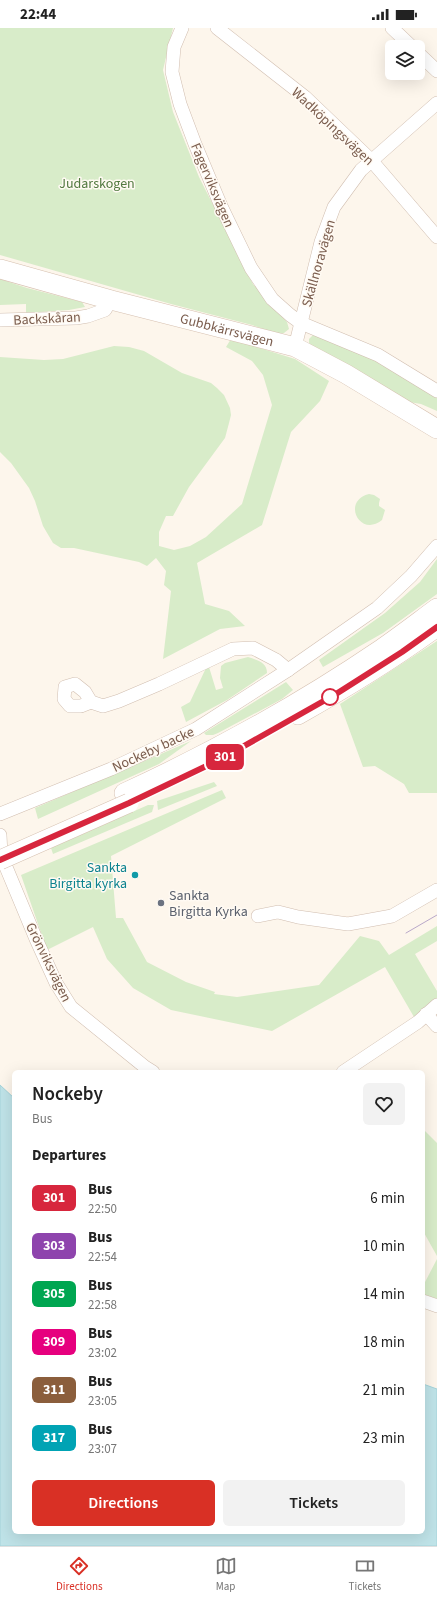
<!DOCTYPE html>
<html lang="en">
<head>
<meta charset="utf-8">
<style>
	body { margin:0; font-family:"Source Sans 3",sans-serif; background:#f2f2f2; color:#222; height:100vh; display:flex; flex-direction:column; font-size:15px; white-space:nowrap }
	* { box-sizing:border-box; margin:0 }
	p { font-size:13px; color:#767676 }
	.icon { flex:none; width:22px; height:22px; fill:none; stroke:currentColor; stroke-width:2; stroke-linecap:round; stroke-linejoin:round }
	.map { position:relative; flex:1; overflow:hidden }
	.panel { position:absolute; left:12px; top:1042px; width:413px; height:464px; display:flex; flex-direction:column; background:#fff; border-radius:6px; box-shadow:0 4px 16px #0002 }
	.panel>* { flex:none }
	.badge { padding:0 8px; border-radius:6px; font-size:14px; line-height:26px }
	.controls { position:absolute; left:385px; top:12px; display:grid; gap:8px }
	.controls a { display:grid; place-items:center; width:40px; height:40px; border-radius:6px; background:#fff; box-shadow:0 4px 16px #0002; font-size:20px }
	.map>.badge { position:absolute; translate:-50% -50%; box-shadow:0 0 0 2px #fff }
	h2 { padding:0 20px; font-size:15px; line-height:36px }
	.round { display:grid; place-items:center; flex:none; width:42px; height:42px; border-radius:6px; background:#f2f2f2 }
	.head { display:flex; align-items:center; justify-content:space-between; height:68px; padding:0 20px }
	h1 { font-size:19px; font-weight:600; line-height:30px }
	.button { display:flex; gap:8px; margin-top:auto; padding:8px 20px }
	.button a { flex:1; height:46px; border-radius:6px; background:#d93025; color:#fff; font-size:16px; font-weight:600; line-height:46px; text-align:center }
	.button a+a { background:#f2f2f2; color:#222 }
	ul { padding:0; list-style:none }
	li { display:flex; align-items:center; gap:12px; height:48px; padding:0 20px }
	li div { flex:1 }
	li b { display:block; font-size:15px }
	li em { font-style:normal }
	li .badge { min-width:44px; font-weight:700; text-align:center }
	.status { display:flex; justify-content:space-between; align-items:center; height:28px; padding:0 20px; background:#fff; direction:ltr }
	.status svg { height:11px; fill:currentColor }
	.dock { display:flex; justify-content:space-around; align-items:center; height:56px; border-top:1px solid #e0e0e0; background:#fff; font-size:11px; color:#767676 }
	.dock a { display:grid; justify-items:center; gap:2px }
	.dock .selected { color:#d93025 }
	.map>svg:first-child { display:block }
	.green { fill:#d8ecc9 }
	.water { fill:#bfe3e8; stroke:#a5d3da }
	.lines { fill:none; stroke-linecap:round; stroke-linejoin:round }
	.street-casing { stroke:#d1beb0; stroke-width:14 }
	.secondary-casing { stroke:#d6c0b0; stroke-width:20 }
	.street { stroke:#fff; stroke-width:13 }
	.secondary { stroke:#fff; stroke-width:19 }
	.tram { stroke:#b9a8c9; stroke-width:1 }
	.secondary-bridge-casing { stroke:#d6c0b0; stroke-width:20; stroke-linecap:butt }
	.secondary-bridge { stroke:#fff; stroke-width:19 }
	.line-casing { stroke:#fff; stroke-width:9 }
	.line { stroke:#d7263d; stroke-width:6 }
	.stop-dot { fill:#fff; stroke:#d7263d; stroke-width:2 }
	.culture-dot { fill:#0f9aa8; stroke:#fffaf3; stroke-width:1.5 }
	.worship-dot { fill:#6b7280; stroke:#fffaf3; stroke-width:1.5 }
	.labels { text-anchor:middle; stroke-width:3; stroke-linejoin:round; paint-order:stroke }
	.street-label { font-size:14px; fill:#7a5c4d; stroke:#fffaf3 }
	.park-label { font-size:14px; fill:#537a41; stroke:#fffaf3 }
	.culture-label { font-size:14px; fill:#0d838f; stroke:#fffaf3; text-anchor:end }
	.worship-label { font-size:14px; fill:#5b616d; stroke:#fffaf3; text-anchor:start }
</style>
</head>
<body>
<div class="status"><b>22:44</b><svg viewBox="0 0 49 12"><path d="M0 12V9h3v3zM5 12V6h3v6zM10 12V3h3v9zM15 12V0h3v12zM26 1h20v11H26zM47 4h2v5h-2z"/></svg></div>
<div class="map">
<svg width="437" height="1518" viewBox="0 0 437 1518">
	<rect width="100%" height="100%" fill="#fdf6ec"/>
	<!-- green -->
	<g class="green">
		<polygon points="0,0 173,0 163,42 173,84 199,149 253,256 287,294 289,301 284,305 278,306 252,297 171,276 0,227"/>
		<polygon points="0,251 27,260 82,274 85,279 69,282 26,285 26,276 0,277"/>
		<polygon points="313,307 375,331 437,370 437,383 421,376 409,374 317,322 309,315 309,311"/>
		<polygon points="231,311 295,331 329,353 320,373 291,404 262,497 197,535 205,576 229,583 245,598 220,601 163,631 171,563 164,557 166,543 156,530 147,538 139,534 74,520 61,520 53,515 43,498 35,473 29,460 11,435 0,424 0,329 44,332 63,331 114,318 129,319 144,323 182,345 211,355 217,360 224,367 230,380 231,387 229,395 225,410 189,459 173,488 166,488 159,504 159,518 174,522 190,518 206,509 242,476 272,377 263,347 252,333 226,319"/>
		<path d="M 369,466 L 374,467 L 380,471 L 379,475 L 379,478 L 385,482 L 382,492 C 360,510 341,473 369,466 Z"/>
		<polygon points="437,531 437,566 383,605 323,639 319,632 385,585 420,554"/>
		<polygon points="437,613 437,765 409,765 404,756 375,738 363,739 340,676"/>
		<path d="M 248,629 C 257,632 267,634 267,645 L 227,672 L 186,694 L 181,679 L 190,674 L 206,640 L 209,639 L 216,662 L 223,660 L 220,650 L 221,638 L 225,635 Z"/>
		<polygon points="286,654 293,662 282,671 218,705 213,707 206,707 204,705"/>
		<polygon points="191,713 159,736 38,791 35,780"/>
		<polygon points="214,754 217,758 158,782 157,773"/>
		<polygon points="222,762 226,770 111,828 116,890 123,890 147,934 186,954 215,964 214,966 237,969 319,957 360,908 379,913 389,927 437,898 437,913 415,926 437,963 437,971 414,989 385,939 272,1003 171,982 133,960 107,931 93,899 47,922 21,847"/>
		<polygon points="148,777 154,777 152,784 53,826 51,820"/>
		<polygon points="423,1101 437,1115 437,1228 423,1203"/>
		<polygon points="437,1231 437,1271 423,1266 423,1258"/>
	</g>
	<!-- water -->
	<polygon class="water" points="0,1057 14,1070 14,1504 423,1504 423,1356 437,1361 437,1518 0,1518"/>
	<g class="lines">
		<!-- street casing -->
		<g class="street-casing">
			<g id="street">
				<polyline points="182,0 174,19 172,44 180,76 195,116 221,178 251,240 272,271 290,287 301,295 378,327 437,363"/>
				<polyline points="217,0 305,69 371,132 437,209"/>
				<polyline points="392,0 412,19"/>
				<polyline points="418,25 437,43"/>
				<polyline points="0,292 76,290 88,288 105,282 111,272"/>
				<polyline points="295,319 321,214 334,179 361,142 437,75"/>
				<polyline points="91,674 81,678 70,678 64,671 65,659 75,656 85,664 91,674 103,678 119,673 159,656 233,621 253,620 276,632 288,642"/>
				<polyline points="0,786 111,741 196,701 288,642 377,580 411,548 437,518"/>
				<polyline points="0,807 1,827 36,911 56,955 71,979 145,1039 153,1044"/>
				<polyline points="258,888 278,884 298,889 348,896 392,888 437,862"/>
				<polyline points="426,986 437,998"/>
				<polyline points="343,1044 418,994 437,977"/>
				<polyline points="423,1273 437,1278"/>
			</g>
		</g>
		<!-- secondary casing -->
		<g class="secondary-casing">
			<g id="secondary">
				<path id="s1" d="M 0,241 L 111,272 L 295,319 L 346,346 L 437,401"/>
				<path d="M 298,687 C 346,660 392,632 437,599"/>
				<path d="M 124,765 C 213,724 300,676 381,621 C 400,608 418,594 437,580"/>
			</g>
		</g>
		<!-- street -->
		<use href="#street" class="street"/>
		<!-- secondary -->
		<use href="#secondary" class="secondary"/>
		<!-- tram -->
		<polyline class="tram" points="406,905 437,887"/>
		<!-- secondary-bridge casing -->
		<g class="secondary-bridge-casing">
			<polyline id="secondary-bridge" points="0,832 129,775"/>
		</g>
		<!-- secondary-bridge -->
		<use href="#secondary-bridge" class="secondary-bridge"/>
	</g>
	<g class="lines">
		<!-- line casing -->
		<g class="line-casing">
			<polyline id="line" points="0,832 129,775 221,731 336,666 402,624 437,599"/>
		</g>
		<!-- line -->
		<use href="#line" class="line"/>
	</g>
	<!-- markers -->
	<circle class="stop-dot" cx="330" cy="669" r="8"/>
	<circle class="culture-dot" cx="135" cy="847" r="4"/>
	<circle class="worship-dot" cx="161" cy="875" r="4"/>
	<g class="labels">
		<!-- street labels -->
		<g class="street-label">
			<text transform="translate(333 98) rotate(43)" y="5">Wadköpingsvägen</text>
			<text transform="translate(213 157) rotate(67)" y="5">Fagerviksvägen</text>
			<text transform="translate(318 235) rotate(-74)" y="5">Skällnoravägen</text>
			<text transform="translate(47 290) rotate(-3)" y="5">Backskåran</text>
			<text dy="5" stroke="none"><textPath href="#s1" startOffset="235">Gubbkärrsvägen</textPath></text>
			<text transform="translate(153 721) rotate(-25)" y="5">Nockeby backe</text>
			<text transform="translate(49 934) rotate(64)" y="5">Grönviksvägen</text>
		</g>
		<!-- park labels -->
		<g class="park-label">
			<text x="97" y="160">Judarskogen</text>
		</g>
		<!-- culture labels -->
		<g class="culture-label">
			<text x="127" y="844">Sankta<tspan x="127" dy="16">Birgitta kyrka</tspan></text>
		</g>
		<!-- worship labels -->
		<g class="worship-label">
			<text x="169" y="872">Sankta<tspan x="169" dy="16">Birgitta Kyrka</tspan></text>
		</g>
	</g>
</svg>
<div class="controls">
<a><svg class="icon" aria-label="layers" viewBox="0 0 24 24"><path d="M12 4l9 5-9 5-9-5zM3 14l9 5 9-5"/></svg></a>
</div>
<b class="badge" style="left:225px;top:729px;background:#d7263d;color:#fff">301</b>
<section class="panel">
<div class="head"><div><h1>Nockeby</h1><p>Bus</p></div><a class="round"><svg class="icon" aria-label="heart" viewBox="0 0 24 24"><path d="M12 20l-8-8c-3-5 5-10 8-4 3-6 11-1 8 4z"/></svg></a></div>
<h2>Departures</h2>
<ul>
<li><span class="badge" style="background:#d7263d;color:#fff">301</span><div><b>Bus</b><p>22:50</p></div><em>6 min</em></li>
<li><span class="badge" style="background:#8e44ad;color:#fff">303</span><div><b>Bus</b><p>22:54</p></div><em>10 min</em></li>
<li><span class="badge" style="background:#00a651;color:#fff">305</span><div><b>Bus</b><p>22:58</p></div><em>14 min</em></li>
<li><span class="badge" style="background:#e6007e;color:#fff">309</span><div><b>Bus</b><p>23:02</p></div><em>18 min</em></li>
<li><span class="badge" style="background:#8b5e3c;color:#fff">311</span><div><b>Bus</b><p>23:05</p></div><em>21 min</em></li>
<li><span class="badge" style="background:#00a3b4;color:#fff">317</span><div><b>Bus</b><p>23:07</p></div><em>23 min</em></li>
</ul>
<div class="button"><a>Directions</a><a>Tickets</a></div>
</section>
</div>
<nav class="dock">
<a class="selected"><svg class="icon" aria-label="directions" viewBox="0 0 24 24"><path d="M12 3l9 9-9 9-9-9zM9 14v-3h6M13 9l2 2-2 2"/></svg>Directions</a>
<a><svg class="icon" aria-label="map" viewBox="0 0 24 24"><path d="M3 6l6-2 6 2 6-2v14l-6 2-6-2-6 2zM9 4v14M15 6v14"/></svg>Map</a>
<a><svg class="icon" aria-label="tickets" viewBox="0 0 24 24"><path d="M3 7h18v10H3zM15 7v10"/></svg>Tickets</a>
</nav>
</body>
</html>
